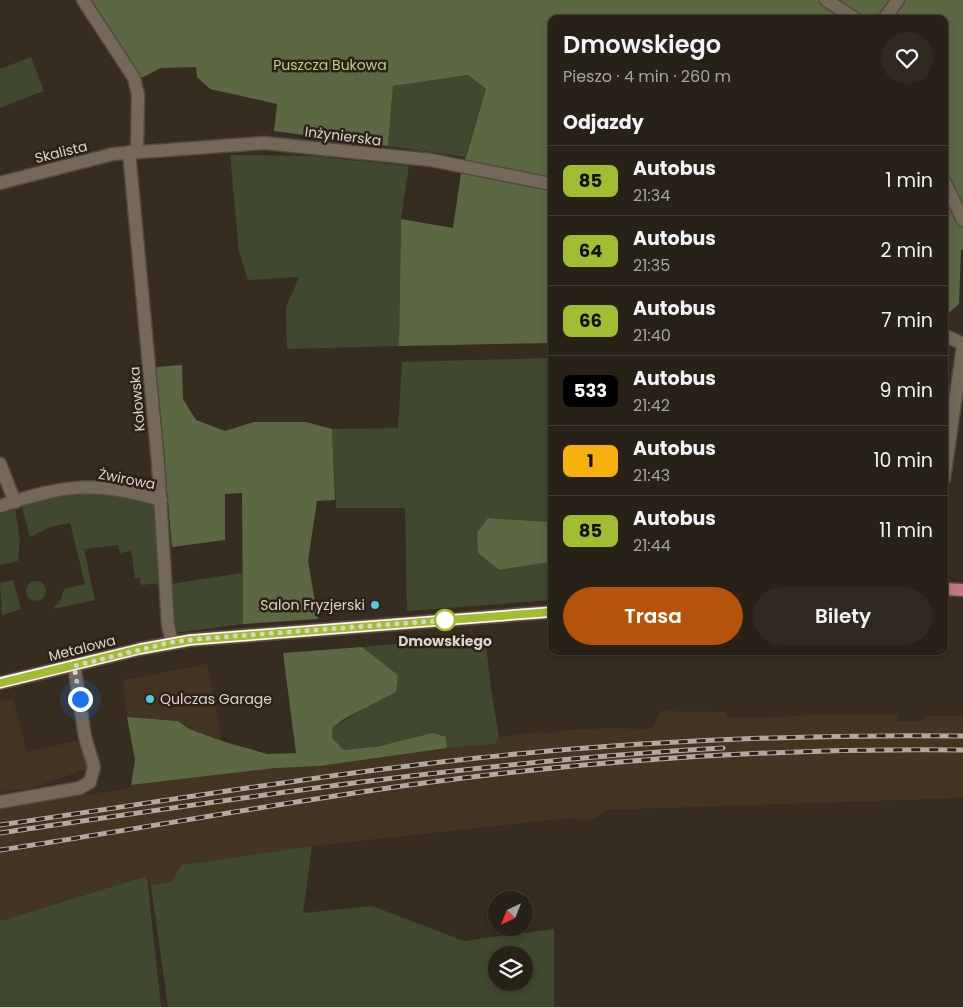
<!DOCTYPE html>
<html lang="pl">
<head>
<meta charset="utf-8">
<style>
	body { margin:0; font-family:Poppins,sans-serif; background:#302920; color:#f1f3f6; height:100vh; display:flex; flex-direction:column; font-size:19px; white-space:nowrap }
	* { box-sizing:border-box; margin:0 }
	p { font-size:16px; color:#a5a3a1 }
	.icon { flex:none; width:28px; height:28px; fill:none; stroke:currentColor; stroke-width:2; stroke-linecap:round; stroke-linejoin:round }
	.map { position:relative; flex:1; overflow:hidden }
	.side { position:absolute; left:548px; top:15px; width:400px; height:640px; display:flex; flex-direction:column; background:#282117; border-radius:10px; box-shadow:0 2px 8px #0003,0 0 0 1px #443e36 }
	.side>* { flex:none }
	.badge { padding:0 10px; border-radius:8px; font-size:18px; line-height:32px }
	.needle { width:32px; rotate:223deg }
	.controls { position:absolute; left:488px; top:891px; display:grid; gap:10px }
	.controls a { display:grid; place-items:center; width:45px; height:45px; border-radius:50%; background:#282117; box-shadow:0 2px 8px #0003,0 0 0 1px #443e36; font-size:25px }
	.you { position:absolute; width:25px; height:25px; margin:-12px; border:4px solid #fff; border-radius:50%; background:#1a73e8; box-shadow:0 0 0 8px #1a73e833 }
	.map>.badge { position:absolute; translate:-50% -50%; box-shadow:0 0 0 2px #fff }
	h2 { padding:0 15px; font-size:19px; line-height:45px }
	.round { display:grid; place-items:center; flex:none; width:52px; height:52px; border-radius:26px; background:#302920 }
	.summary { display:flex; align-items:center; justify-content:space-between; height:85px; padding:0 15px }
	h1 { font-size:24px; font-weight:600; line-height:38px }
	.button { display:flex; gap:10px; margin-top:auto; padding:10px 15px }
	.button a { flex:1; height:58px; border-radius:30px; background:#b45309; color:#fff; font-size:20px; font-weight:600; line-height:58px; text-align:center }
	.button a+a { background:#302920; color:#f1f3f6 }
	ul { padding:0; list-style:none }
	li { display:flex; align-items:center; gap:15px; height:70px; padding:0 15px; border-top:1px solid #443e36 }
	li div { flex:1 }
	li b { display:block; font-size:19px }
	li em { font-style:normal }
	li .badge { min-width:55px; font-weight:700; text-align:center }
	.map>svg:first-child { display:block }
	.built { fill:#443422 }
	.green { fill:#40482d; fill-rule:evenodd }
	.forest { fill:#5c6744 }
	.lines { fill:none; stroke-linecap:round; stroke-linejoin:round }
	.street-casing { stroke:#53493f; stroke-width:15 }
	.primary-casing { stroke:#53493f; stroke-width:15 }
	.street { stroke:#746859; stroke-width:12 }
	.primary { stroke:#c27780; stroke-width:12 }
	.rail-casing { stroke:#b1a9a0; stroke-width:5 }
	.rail { stroke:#2c2216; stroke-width:3; stroke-dasharray:9; stroke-linecap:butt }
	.line-casing { stroke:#fff; stroke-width:11 }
	.line { stroke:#a2bd31; stroke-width:8 }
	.walk { stroke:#dbd3cc; stroke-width:5; stroke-dasharray:0 9 }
	.poi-dot { fill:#53cadc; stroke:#2c2216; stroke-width:2 }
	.stop-dot { fill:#fff; stroke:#a2bd31; stroke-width:2.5 }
	.labels { text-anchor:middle; stroke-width:5; stroke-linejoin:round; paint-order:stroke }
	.park-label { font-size:14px; fill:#bacd90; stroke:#2c2216 }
	.street-label { font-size:14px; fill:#dbd3cc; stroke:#2c2216 }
	.poi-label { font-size:14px; fill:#dbd3cc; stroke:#2c2216; text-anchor:end }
	.stop-label { font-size:14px; font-weight:bold; fill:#dbd3cc; stroke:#2c2216 }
</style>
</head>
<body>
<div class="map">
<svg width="963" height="1007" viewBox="0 0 963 1007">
	<rect width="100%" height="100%" fill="#362c1f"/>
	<!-- built -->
	<g class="built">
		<polygon points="207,664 222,741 189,729 178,721 127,717 123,680"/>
		<polygon points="13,698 27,752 88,738 98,765 32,788 0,792 0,701"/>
		<polygon points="660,711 726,712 727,718 764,718 823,714 897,715 897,721 923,721 924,716 963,716 963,798 604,810 595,819 581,820 571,818 312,846 183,865 171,882 151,885 147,876 0,921 0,807 131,788 131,785 276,768 320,766 447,748 496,744 499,737 540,732 551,734 565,730 611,728 652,729"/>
	</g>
	<!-- green -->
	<g class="green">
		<polygon points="31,57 44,91 0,108 0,69"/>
		<polygon points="468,75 486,89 465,157 388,146 393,86"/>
		<polygon points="230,155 311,156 409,166 401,219 399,346 287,349 286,307 299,277 248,280 239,252"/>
		<polygon points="551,358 551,522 488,518 499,570 551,562 551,600 407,611 405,508 336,508 332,429 398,428 402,362"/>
		<polygon points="90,491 149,501 154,504 162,583 141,585 140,578 135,578 131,551 120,553 118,545 84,549 95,600 53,609 61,599 64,589 85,584 70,523 50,527 30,537 22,507 70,492"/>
		<polygon points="15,509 20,541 18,561 0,565 0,514"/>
		<polygon points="242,573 243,624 174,633 171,584"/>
		<polygon points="13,580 21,609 2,615 0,583"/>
		<circle cx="36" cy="591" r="10"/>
		<polygon points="485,636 491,689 499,737 496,744 447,748 446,737 344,750 333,739 332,728 365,708 398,675 362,647"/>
		<path d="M 312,846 L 303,913 L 372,906 L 464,941 L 554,929 L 554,1007 L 168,1007 L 151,885 L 171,882 L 182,865 ZM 496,955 L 524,955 L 524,982 L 496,982 Z"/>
		<polygon points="147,876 161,1007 0,1007 0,921"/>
	</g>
	<!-- forest -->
	<g class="forest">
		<polygon points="91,0 963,0 963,250 961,250 959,304 944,317 944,19 551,19 551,343 399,346 401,219 453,228 461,173 486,89 468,75 393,86 388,146 274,131 277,104 210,89 197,77 196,67 161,68 139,79 131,61"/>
		<polygon points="182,365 183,399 196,420 225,431 254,422 306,422 332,429 335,500 317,501 308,561 318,619 243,624 242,493 225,494 225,540 172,547 156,367"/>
		<polygon points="488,518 551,522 551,562 499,570 478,553 477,533"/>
		<polygon points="362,647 398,675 396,692 344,719 332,728 333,739 344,750 380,746 433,733 446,737 447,748 320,766 276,768 131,785 135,760 127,717 178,721 189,729 225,742 267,754 296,753 283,653"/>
	</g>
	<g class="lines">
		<!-- street casing -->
		<g class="street-casing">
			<g id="street">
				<polyline points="83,0 134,78 138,95 137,152"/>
				<polyline points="826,0 856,19"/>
				<polyline points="884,19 898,0"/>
				<polyline points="129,152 158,463 168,625 172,643"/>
				<polyline points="944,181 963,220"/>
				<polyline points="0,183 113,154 264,143 431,160 551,184"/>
				<polyline points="944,335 963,344"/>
				<polyline points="0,464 15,502"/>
				<polyline points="944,479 963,345"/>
				<path d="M 0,506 C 65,485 94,480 161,500"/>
				<polyline points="0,802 80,788 90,782 94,767 85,737 74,665"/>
			</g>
		</g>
		<!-- primary casing -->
		<g class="primary-casing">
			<g id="primary">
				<polyline points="944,589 963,590"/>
				<polyline points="0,683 140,649 190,640 551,612"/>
			</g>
		</g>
		<!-- street -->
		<use href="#street" class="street"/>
		<!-- primary -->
		<use href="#primary" class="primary"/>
		<!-- rail casing -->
		<g class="rail-casing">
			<g id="rail">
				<path d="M 0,825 C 159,802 318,775 477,758 C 638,741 801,734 963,736"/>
				<path d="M 0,833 C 240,798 480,761 723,748"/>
				<path d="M 0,850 C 141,829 282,802 424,783 C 602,759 783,748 963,750"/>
			</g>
		</g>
		<!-- rail -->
		<use href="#rail" class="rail"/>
	</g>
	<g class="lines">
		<!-- line casing -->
		<g class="line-casing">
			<polyline id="line" points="0,683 140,649 190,640 551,612"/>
		</g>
		<!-- line -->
		<use href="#line" class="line"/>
		<!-- walk -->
		<polyline class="walk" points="80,699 74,666 172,642 210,638 448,620 445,620"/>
	</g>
	<!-- markers -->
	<g class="poi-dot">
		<circle cx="375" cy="605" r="5"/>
		<circle cx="150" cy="699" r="5"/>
	</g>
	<circle class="stop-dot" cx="445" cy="620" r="10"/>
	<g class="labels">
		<!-- park labels -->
		<g class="park-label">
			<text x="330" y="70">Puszcza Bukowa</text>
		</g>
		<!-- street labels -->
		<g class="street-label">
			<text transform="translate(343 136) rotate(7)" y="5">Inżynierska</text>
			<text transform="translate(61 152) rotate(-14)" y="5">Skalista</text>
			<text transform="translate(137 399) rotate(-95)" y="5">Kołowska</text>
			<text transform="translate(127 479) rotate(11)" y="5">Żwirowa</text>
			<text transform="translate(82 648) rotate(-14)" y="5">Metalowa</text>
		</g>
		<!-- poi labels -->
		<g class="poi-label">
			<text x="365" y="610">Salon Fryzjerski</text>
			<text x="160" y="704" text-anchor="start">Qulczas Garage</text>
		</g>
		<!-- stop labels -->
		<g class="stop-label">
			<text x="445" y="646">Dmowskiego</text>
		</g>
	</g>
</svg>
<div class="controls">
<a><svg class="needle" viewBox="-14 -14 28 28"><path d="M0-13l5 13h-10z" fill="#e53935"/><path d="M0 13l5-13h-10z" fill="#a5a3a1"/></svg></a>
<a><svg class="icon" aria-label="layers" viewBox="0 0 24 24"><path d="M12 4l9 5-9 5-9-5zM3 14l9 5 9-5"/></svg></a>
</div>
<div class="you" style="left:80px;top:699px"></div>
<section class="side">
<div class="summary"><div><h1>Dmowskiego</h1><p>Pieszo · 4 min · 260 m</p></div><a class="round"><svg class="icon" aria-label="heart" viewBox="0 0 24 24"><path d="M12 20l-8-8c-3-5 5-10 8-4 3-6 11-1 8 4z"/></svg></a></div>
<h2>Odjazdy</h2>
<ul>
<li><span class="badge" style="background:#a2bd31;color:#111">85</span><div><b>Autobus</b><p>21:34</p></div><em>1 min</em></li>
<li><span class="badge" style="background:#a2bd31;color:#111">64</span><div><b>Autobus</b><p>21:35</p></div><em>2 min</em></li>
<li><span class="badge" style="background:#a2bd31;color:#111">66</span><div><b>Autobus</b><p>21:40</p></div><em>7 min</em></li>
<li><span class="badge" style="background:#000;color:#fff">533</span><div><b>Autobus</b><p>21:42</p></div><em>9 min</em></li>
<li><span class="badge" style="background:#f8b010;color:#111">1</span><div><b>Autobus</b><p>21:43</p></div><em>10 min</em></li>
<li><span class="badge" style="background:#a2bd31;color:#111">85</span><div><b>Autobus</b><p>21:44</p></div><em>11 min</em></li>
</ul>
<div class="button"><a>Trasa</a><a>Bilety</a></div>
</section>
</div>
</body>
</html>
